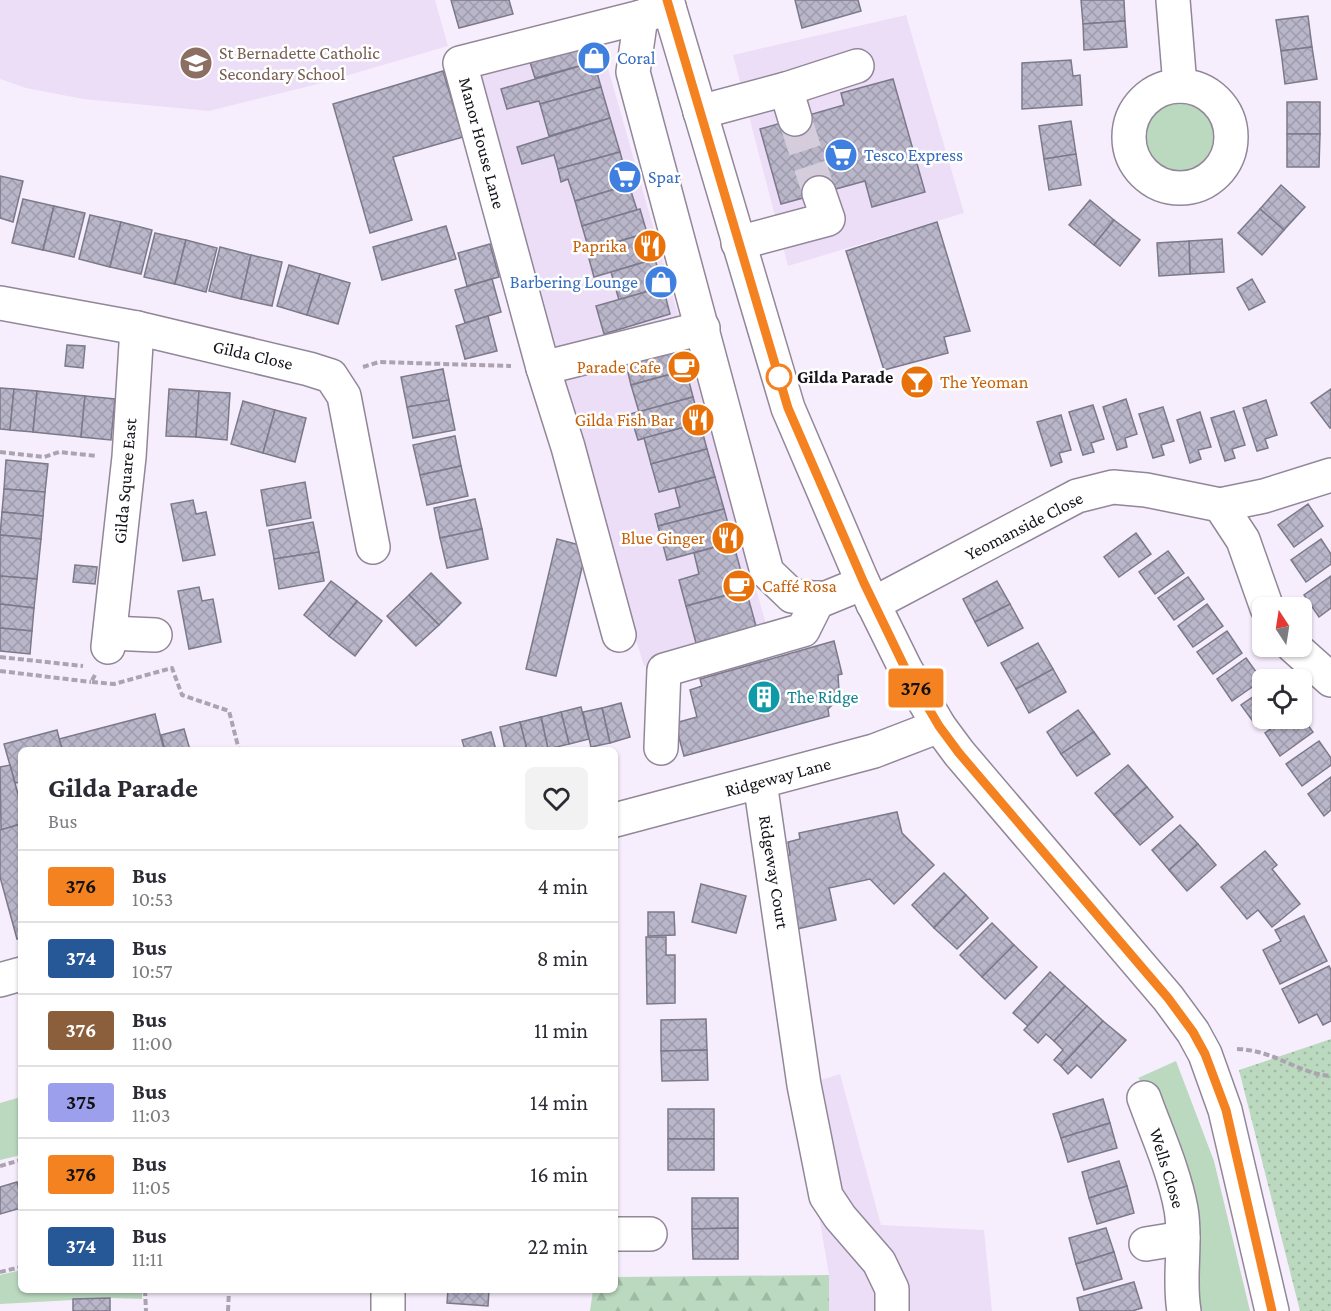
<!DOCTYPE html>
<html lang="en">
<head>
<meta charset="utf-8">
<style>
	body { margin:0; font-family:"Crimson Pro",serif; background:#f2f2f3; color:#2b2b33; height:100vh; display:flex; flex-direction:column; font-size:22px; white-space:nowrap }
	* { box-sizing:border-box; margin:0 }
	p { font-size:20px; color:#7c7c81 }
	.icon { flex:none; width:33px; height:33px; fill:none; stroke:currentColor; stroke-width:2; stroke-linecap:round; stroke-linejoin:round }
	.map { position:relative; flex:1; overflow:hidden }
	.panel { position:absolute; left:18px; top:747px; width:600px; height:546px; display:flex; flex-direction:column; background:#fff; border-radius:9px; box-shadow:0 2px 4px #0004 }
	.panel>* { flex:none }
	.badge { padding:0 12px; border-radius:4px; font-size:21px; line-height:39px }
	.needle { width:39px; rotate:348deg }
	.tools { position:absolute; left:1252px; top:597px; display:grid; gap:12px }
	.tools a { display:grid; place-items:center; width:60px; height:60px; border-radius:9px; background:#fff; box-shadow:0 2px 4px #0004; font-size:30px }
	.map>.badge { position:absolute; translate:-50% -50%; box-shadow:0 0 0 3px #fff }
	.round { display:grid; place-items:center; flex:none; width:63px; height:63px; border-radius:9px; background:#f2f2f3 }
	.head { display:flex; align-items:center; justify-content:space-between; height:102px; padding:0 30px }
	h1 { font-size:28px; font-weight:700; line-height:45px }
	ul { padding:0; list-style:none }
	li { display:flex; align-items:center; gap:18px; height:72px; padding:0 30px; border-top:2px solid #e1e1e2 }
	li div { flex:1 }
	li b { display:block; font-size:22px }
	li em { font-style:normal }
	li .badge { min-width:66px; font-weight:700; text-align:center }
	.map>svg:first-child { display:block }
	.built { fill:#eddef8 }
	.grass { fill:#bbd9bf }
	.forest { fill:url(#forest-firs) }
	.park { fill:url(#park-dots) }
	.building { fill:url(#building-cross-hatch); stroke:#7c798b; stroke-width:1.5 }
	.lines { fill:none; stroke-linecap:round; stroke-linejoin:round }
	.minor-tunnel { stroke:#d5cddb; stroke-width:33; stroke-dasharray:33 16; stroke-linecap:butt }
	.minor-casing { stroke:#928799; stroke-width:36 }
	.highway-casing { stroke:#928799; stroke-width:36 }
	.path { stroke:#aba4b0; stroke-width:4; stroke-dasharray:6 3; stroke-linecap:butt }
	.minor { stroke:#fff; stroke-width:33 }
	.highway { stroke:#fff; stroke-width:33 }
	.line-casing { stroke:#fff; stroke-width:14 }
	.line { stroke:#f58220; stroke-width:9 }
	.stop-dot { fill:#fff; stroke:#f58220; stroke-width:3 }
	.labels { text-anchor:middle; stroke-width:5; stroke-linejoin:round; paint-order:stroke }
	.education-label { font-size:18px; fill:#785e54; stroke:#fff; text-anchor:start }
	.shop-label { font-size:18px; fill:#366cbe; stroke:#fff; text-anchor:start }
	.street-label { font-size:18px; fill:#161219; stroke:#fff }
	.food-label { font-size:18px; fill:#c56008; stroke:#fff; text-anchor:end }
	.stop-label { font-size:18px; font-weight:bold; fill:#161219; stroke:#fff; text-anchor:start }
	.culture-label { font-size:18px; fill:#0d838f; stroke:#fff; text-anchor:start }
</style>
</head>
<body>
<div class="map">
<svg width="1331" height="1311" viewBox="0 0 1331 1311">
	<defs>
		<pattern id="forest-firs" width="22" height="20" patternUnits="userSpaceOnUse" patternTransform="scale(1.5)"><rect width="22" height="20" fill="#bbd9bf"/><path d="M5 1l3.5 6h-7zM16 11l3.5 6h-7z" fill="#a0b9a4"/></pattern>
		<pattern id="park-dots" width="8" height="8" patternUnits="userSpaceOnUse" patternTransform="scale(1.5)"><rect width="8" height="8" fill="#bbd9bf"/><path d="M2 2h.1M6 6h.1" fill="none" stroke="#a0b9a4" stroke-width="1.8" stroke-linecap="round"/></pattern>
		<pattern id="building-cross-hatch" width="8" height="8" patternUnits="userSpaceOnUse" patternTransform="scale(1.5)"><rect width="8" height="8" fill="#b9b6ca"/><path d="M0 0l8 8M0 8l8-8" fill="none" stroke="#9e9bad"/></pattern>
	</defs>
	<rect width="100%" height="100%" fill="#f7eefd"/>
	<!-- built -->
	<g class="built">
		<polygon points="0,0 435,0 448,46 318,84 209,111 83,99 26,88 0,79"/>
		<polygon points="906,15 964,213 788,266 733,55"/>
		<polygon points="600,40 768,631 644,666 540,328 472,69"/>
		<polygon points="840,1074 881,1225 984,1230 992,1311 829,1311 829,1275 814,1186 795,1088"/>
	</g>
	<!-- grass -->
	<g class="grass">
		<circle cx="1181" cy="135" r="38"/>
		<polygon points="1176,1061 1214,1161 1250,1311 1199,1311 1148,1088 1138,1078"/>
		<polygon points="21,1097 21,1155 0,1160 0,1103"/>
		<polygon points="21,1270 21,1290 142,1290 142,1299 110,1298 0,1304 0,1275"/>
	</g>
	<!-- forest -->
	<polygon class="forest" points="829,1275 829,1311 590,1311 593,1290 615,1290 615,1277"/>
	<!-- park -->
	<polygon class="park" points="1331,1039 1331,1311 1300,1311 1239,1070"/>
	<!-- building -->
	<g class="building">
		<polygon points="451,0 509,0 513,14 459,28"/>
		<polygon points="795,0 858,0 861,11 802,28"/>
		<polygon points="1081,0 1124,0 1125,21 1083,24"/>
		<polygon points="1308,16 1312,47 1281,51 1276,20"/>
		<polygon points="1125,21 1127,47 1084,50 1083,24"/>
		<polygon points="589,43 594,62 535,78 529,59"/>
		<polygon points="1312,47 1317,79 1285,84 1281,51"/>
		<polygon points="1071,60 1073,76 1080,75 1082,105 1022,109 1022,63"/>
		<polygon points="594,62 601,87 540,104 539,101 507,109 501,89"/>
		<polygon points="443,71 463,137 393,157 412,220 370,233 333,104"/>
		<polygon points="893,79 925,192 872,207 865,181 781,204 760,129 844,105 841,93"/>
		<polygon points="601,87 610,118 549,136 540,104"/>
		<rect x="1287" y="102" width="33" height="32"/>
		<polygon points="610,118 620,152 558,169 554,155 522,164 517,147"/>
		<polygon points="1071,121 1076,154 1044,159 1039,126"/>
		<polygon points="1287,134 1320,134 1319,167 1287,167"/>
		<polygon points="620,152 629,185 575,201 568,179 561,182 558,169"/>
		<polygon points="1076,154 1081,185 1049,190 1044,159"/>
		<polygon points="0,176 23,181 13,222 0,218"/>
		<polygon points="629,185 637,210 582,226 575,201"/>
		<polygon points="1281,185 1305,207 1284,230 1260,209"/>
		<polygon points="23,199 54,206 43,250 12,243"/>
		<polygon points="1090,200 1114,220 1094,245 1069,225"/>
		<polygon points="54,206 85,213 74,257 43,250"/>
		<polygon points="640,209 647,233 589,250 582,226"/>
		<polygon points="1260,209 1284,230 1262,255 1238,233"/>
		<polygon points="90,215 121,222 110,267 79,259"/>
		<polygon points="1114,220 1140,240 1120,266 1094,245"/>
		<polygon points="121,222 152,230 141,274 110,267"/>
		<polygon points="937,222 970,331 944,337 948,353 884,370 846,251"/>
		<polygon points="446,226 456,259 382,280 373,247"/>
		<polygon points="155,233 186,240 175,284 144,277"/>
		<polygon points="647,233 655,259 594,277 589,259 595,257 593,249"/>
		<polygon points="1222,239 1224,272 1190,274 1189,241"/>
		<polygon points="186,240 217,248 206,292 175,284"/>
		<polygon points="1189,241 1190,274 1159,276 1157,243"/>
		<polygon points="490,244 499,277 467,286 458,253"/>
		<polygon points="220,247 251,255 241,299 209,291"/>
		<polygon points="251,255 282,262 272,306 241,299"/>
		<polygon points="655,259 663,287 619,300 611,272"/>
		<polygon points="289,265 320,274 307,315 277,306"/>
		<polygon points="320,274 350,283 338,324 307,315"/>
		<polygon points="492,279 501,312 465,323 455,290"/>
		<polygon points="1252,279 1265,302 1249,310 1237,288"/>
		<polygon points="663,287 670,314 604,334 596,306"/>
		<polygon points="488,316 497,351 465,359 456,326"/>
		<polygon points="678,341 686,370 631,385 624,356"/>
		<polygon points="67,345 85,346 83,368 65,366"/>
		<polygon points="443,369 449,400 407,407 401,377"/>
		<polygon points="686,370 693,397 639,412 631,385"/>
		<polygon points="0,388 14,389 10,430 0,429"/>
		<polygon points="14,389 37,391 33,432 10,430"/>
		<polygon points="169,389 199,391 196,437 166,436"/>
		<polygon points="1331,389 1331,428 1330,428 1311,403"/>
		<polygon points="37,391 85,396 81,437 33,432"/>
		<polygon points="199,391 230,393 227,440 196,437"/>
		<polygon points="85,396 115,399 111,440 81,437"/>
		<polygon points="693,397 700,423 638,440 630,414"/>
		<polygon points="1126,399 1137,434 1125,438 1127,447 1117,450 1103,407"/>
		<polygon points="449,400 455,430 413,438 407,407"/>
		<polygon points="1266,400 1277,435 1265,439 1268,448 1257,451 1243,408"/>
		<polygon points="243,401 275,410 263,453 231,444"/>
		<polygon points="1093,405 1104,439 1091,443 1094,452 1083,455 1069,412"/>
		<polygon points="1163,407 1174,441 1161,445 1164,455 1153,458 1139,414"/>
		<polygon points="275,410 306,418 295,462 263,453"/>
		<polygon points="1234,411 1245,445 1232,449 1235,458 1225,461 1211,418"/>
		<polygon points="1200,412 1211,447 1198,450 1201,459 1190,463 1177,420"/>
		<polygon points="1061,415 1071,450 1059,453 1062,462 1051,466 1037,422"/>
		<polygon points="700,423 707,449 651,464 644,438"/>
		<polygon points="455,436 461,466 420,475 413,445"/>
		<polygon points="707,449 715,477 659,492 651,464"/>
		<polygon points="6,460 48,464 45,492 4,489"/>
		<polygon points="461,466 468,496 427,505 420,475"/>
		<polygon points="715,477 724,509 658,526 655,514 680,507 675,488"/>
		<polygon points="305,482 311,518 267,526 261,490"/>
		<polygon points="4,489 45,492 43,516 2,512"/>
		<polygon points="475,499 482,529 440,538 434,508"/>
		<polygon points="193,500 196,514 206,512 215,555 183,561 171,504"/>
		<polygon points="1308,504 1323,526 1294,547 1278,525"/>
		<polygon points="724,509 733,542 667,560 658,526"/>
		<polygon points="2,512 43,516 41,539 0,535"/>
		<polygon points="313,522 319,552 274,559 269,530"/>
		<polygon points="482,529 488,559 447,568 440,538"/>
		<polygon points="1136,533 1151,554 1119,577 1104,557"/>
		<polygon points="0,535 41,539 37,579 0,576"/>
		<polygon points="557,539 587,547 556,676 526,669"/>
		<polygon points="1321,539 1331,554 1331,564 1306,582 1291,560"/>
		<polygon points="733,542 746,590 686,606 679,580 699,574 694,553"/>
		<polygon points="1168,551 1184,573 1155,594 1139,572"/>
		<polygon points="319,552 324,581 279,589 274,559"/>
		<polygon points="75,565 97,567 95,584 73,582"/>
		<polygon points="431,573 461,603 439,625 409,595"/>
		<polygon points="0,576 37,579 34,608 0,604"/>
		<polygon points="1331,576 1331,608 1319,617 1304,595"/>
		<polygon points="1188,577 1204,599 1174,620 1158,598"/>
		<polygon points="331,581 357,601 329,636 304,615"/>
		<polygon points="997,581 1010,604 975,622 963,599"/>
		<polygon points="199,587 202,601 213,599 221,642 189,649 178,591"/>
		<polygon points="746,590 756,626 696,643 686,606"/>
		<polygon points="409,595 439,625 416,646 387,616"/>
		<polygon points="357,601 382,621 355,656 329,636"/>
		<polygon points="0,604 34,608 32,631 0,628"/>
		<polygon points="1010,604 1023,628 988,646 975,622"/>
		<polygon points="1207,604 1223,626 1193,647 1178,626"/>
		<polygon points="0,628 32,631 30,654 0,651"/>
		<polygon points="1227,631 1242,653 1213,674 1197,652"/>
		<polygon points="834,641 842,674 838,675 839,690 834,703 828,709 829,716 684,756 675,723 697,717 690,690 702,686 700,679"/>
		<polygon points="1038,643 1053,669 1016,689 1001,663"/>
		<polygon points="1246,658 1262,680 1232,701 1217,679"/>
		<polygon points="1053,669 1066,692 1029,713 1016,689"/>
		<polygon points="1263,690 1263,718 1269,718 1257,727 1241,705"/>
		<polygon points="621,703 630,737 610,743 602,708"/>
		<polygon points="581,707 589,739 569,744 561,712"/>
		<polygon points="602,708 610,743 591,747 583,712"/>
		<polygon points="1078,710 1094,732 1061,754 1047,732"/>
		<polygon points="561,712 569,744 548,749 541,717"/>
		<polygon points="155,714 164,750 62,750 59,739"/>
		<polygon points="541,717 548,749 527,750 520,722"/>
		<polygon points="1302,717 1313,732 1280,756 1265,733 1286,718 1302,718"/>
		<polygon points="520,722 527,750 505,750 500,727"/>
		<polygon points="184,729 190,750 165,750 161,735"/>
		<polygon points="57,730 62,750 21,750 21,782 15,783 4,744"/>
		<polygon points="491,732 496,750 465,750 462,740"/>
		<polygon points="1094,732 1110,754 1077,776 1061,754"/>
		<polygon points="1319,741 1331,758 1331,765 1302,786 1286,764"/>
		<polygon points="10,765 21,805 21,824 1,830 0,767"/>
		<polygon points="1128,765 1147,787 1114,815 1095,793"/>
		<polygon points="1331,777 1331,810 1324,816 1308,794"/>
		<polygon points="1147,787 1173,817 1140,845 1114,815"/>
		<polygon points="897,812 902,833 934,865 894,904 870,879 829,888 836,920 797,929 782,857 790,855 788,842 800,839 799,833"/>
		<polygon points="21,824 21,938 17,939 0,877 0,830"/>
		<polygon points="1180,825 1198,844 1169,870 1152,850"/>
		<polygon points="1198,844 1216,865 1187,891 1169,870"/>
		<polygon points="1265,851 1277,865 1272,869 1300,904 1272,927 1258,910 1247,919 1221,887"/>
		<polygon points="944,873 966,895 934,928 912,905"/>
		<polygon points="701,884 746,896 736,933 692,922"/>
		<polygon points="966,895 988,918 957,949 934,928"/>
		<polygon points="648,912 674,912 675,935 648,936"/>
		<polygon points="1304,916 1327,961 1280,984 1263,950 1281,941 1275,930"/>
		<polygon points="992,923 1014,945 982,977 960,955"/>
		<polygon points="646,937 666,937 666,955 675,955 675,1003 647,1004"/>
		<polygon points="1014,945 1037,967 1005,999 982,977"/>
		<polygon points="1329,966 1331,970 1331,1021 1323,1025 1317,1014 1299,1023 1282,989"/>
		<polygon points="1050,972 1065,986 1028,1026 1013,1013"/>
		<polygon points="1065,986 1087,1006 1054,1041 1046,1034 1038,1043 1024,1030"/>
		<polygon points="1087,1006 1103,1021 1061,1066 1054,1060 1063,1050 1054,1041"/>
		<polygon points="706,1019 707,1050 661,1051 661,1020"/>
		<polygon points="1103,1021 1126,1040 1091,1078 1077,1065 1068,1074 1061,1066"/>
		<polygon points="707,1050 708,1080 662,1081 661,1051"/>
		<polygon points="1103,1099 1110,1123 1061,1138 1053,1114"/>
		<rect x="668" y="1109" width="46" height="30"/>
		<polygon points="1110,1123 1117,1148 1068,1162 1061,1138"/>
		<rect x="668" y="1139" width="46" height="31"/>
		<polygon points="1119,1161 1127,1186 1089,1198 1082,1172"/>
		<polygon points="17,1182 21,1198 21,1208 0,1214 0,1187"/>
		<polygon points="1127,1186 1134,1213 1097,1224 1089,1198"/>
		<polygon points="692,1198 738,1198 738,1228 692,1229"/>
		<polygon points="738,1228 738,1259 693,1259 692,1229"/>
		<polygon points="1106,1228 1114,1252 1076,1264 1069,1238"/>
		<polygon points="1114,1252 1122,1279 1084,1290 1076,1264"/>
		<polygon points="1134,1282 1142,1308 1132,1311 1080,1311 1077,1298"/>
		<polygon points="448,1290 489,1290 488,1306 447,1303"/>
		<polygon points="110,1298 110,1311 73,1311 73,1299"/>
	</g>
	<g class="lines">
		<!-- minor-tunnel -->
		<polyline class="minor-tunnel" points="795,119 819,193"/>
		<!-- minor casing -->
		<g class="minor-casing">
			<g id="minor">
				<polyline points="1173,0 1180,86"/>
				<polyline points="669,7 641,17 633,72 767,572 792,596 824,599 863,583"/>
				<polyline points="641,17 460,63 543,368 703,328"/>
				<circle cx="1180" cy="137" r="51"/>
				<polyline points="786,89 857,66"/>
				<polyline points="700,112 786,89 795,119"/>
				<polyline points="738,243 828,219 819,193"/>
				<polyline points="0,303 137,328 309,369 331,376 344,396 373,547"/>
				<polyline points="543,368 568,447 619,635"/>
				<polyline points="1220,505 1264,496 1331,475"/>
				<polyline points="873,604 1077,496 1113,487 1146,490 1220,505 1243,540 1267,608"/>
				<polyline points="110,633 155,635"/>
				<polyline points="1293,646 1331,680"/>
				<polyline points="108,647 129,457 137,328"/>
				<polyline points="661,748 664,670 803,630 819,598"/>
				<polyline points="760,782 804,1085 826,1196 840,1217 879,1262 892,1289 892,1311"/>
				<polyline points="615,820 874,751 939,726"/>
				<polyline points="0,980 21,974"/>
				<path d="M 1144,1098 C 1157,1134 1174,1171 1181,1209 C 1187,1242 1178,1277 1184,1311"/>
				<polyline points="615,1234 650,1234"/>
				<polyline points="1146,1244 1183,1238"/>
				<polyline points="388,1311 388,1290"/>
			</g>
		</g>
		<!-- highway casing -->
		<g class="highway-casing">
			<polyline id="highway" points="667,0 788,408 863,583 906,670 939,726 959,753 1168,998 1193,1032 1205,1054 1225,1110 1272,1311"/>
		</g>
		<!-- path -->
		<g class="path">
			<polyline points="363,367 379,362 511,366"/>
			<polyline points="0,452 44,457 59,452 97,456"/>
			<polyline points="0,657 83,666"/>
			<polyline points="0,671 91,682"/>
			<polyline points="95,675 91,682 114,684 172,668 182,695 229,711 239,750"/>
			<path d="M 1237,1049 C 1275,1050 1298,1074 1331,1076"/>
			<polyline points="0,1166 21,1160"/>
			<polyline points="0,1272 21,1267"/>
			<polyline points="145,1290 146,1311"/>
			<polyline points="228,1311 229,1290"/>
		</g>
		<!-- minor -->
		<use href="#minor" class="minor"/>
		<!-- highway -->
		<use href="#highway" class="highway"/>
	</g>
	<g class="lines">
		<!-- line casing -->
		<g class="line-casing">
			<polyline id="line" points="667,0 788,408 864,583 906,670 939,726 959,753 1168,998 1193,1032 1205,1054 1226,1110 1272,1311"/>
		</g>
		<!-- line -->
		<use href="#line" class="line"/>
	</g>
	<!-- icons -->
	<defs>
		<g id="shop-disc" transform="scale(1.725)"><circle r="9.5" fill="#3f7fe0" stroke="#fff"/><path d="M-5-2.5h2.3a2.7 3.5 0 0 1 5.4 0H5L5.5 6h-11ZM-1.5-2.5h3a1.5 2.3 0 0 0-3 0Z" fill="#fff"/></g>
		<g id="school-disc" transform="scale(1.725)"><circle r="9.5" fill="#8d6e63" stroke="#fff"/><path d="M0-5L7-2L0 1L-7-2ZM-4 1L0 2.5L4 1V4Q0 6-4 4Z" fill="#fff"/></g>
		<g id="supermarket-disc" transform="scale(1.725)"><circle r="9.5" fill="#3f7fe0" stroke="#fff"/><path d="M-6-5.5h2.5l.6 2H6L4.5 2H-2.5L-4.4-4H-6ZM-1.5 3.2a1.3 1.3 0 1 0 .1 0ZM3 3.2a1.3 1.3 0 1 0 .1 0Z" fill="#fff"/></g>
		<g id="restaurant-disc" transform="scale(1.725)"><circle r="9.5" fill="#e8710a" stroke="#fff"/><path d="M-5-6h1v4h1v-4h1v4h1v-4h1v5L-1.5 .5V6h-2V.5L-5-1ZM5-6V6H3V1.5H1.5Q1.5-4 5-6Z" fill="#fff"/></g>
		<g id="cafe-disc" transform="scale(1.725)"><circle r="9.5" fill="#e8710a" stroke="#fff"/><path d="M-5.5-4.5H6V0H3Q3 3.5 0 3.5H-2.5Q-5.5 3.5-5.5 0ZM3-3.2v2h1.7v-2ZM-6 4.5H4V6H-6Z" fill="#fff"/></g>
		<g id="bar-disc" transform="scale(1.725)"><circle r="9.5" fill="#e8710a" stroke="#fff"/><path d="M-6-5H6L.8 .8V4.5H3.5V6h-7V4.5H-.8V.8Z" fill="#fff"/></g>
		<g id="building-disc" transform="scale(1.725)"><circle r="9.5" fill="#0f9aa8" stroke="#fff"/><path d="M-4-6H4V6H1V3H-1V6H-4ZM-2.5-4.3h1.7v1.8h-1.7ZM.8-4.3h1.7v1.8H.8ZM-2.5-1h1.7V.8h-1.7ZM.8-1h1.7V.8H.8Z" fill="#fff"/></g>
	</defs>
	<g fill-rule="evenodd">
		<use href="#shop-disc" x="594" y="58"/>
		<use href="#school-disc" x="196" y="63"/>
		<use href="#supermarket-disc" x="841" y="155"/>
		<use href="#supermarket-disc" x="625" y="177"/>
		<use href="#restaurant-disc" x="650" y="246"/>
		<use href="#shop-disc" x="661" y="282"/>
		<use href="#cafe-disc" x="684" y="367"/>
		<use href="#bar-disc" x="917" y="382"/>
		<use href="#restaurant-disc" x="698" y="420"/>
		<use href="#restaurant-disc" x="728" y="538"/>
		<use href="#cafe-disc" x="739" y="586"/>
		<use href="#building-disc" x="764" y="697"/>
	</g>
	<!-- markers -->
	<circle class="stop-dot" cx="779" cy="377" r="12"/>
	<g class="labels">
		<!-- education labels -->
		<g class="education-label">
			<text x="219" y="59">St Bernadette Catholic<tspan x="219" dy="21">Secondary School</tspan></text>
		</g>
		<!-- shop labels -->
		<g class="shop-label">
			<text x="617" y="64">Coral</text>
			<text x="864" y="161">Tesco Express</text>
			<text x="648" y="183">Spar</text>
			<text x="638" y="288" text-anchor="end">Barbering Lounge</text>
		</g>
		<!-- street labels -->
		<g class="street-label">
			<text transform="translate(482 143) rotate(75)" y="6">Manor House Lane</text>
			<text transform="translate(253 355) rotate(13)" y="6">Gilda Close</text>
			<text transform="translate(125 481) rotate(-85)" y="6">Gilda Square East</text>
			<text transform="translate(1024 526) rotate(-27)" y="6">Yeomanside Close</text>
			<text transform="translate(778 777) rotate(-15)" y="6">Ridgeway Lane</text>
			<text transform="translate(774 872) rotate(81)" y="6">Ridgeway Court</text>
			<text transform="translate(1167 1168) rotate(73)" y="6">Wells Close</text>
		</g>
		<!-- food labels -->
		<g class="food-label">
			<text x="627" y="252">Paprika</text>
			<text x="661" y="373">Parade Cafe</text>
			<text x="940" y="388" text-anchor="start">The Yeoman</text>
			<text x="675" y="426">Gilda Fish Bar</text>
			<text x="705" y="544">Blue Ginger</text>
			<text x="762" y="592" text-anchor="start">Caffé Rosa</text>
		</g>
		<!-- stop labels -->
		<g class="stop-label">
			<text x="797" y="383">Gilda Parade</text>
		</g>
		<!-- culture labels -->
		<g class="culture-label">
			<text x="787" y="703">The Ridge</text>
		</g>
	</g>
</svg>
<div class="tools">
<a><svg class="needle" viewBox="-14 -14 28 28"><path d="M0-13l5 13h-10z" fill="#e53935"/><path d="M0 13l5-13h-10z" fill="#7c7c81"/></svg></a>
<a><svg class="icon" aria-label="locate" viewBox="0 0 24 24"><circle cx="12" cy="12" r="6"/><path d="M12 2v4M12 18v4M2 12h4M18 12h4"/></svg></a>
</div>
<b class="badge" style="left:916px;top:688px;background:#f58220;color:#111">376</b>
<section class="panel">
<div class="head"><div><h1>Gilda Parade</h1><p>Bus</p></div><a class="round"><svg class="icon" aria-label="heart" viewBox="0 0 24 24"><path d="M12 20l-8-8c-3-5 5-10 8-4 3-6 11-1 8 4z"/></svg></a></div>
<ul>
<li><span class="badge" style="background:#f58220;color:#111">376</span><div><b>Bus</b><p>10:53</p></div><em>4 min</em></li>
<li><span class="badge" style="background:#265797;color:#fff">374</span><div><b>Bus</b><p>10:57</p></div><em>8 min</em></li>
<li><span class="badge" style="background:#8b5e3c;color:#fff">376</span><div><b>Bus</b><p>11:00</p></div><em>11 min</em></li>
<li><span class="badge" style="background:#9c9fec;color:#111">375</span><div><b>Bus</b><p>11:03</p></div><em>14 min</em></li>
<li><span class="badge" style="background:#f58220;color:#111">376</span><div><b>Bus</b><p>11:05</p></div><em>16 min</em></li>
<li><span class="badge" style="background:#265797;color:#fff">374</span><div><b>Bus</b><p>11:11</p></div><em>22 min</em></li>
</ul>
</section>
</div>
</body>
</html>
